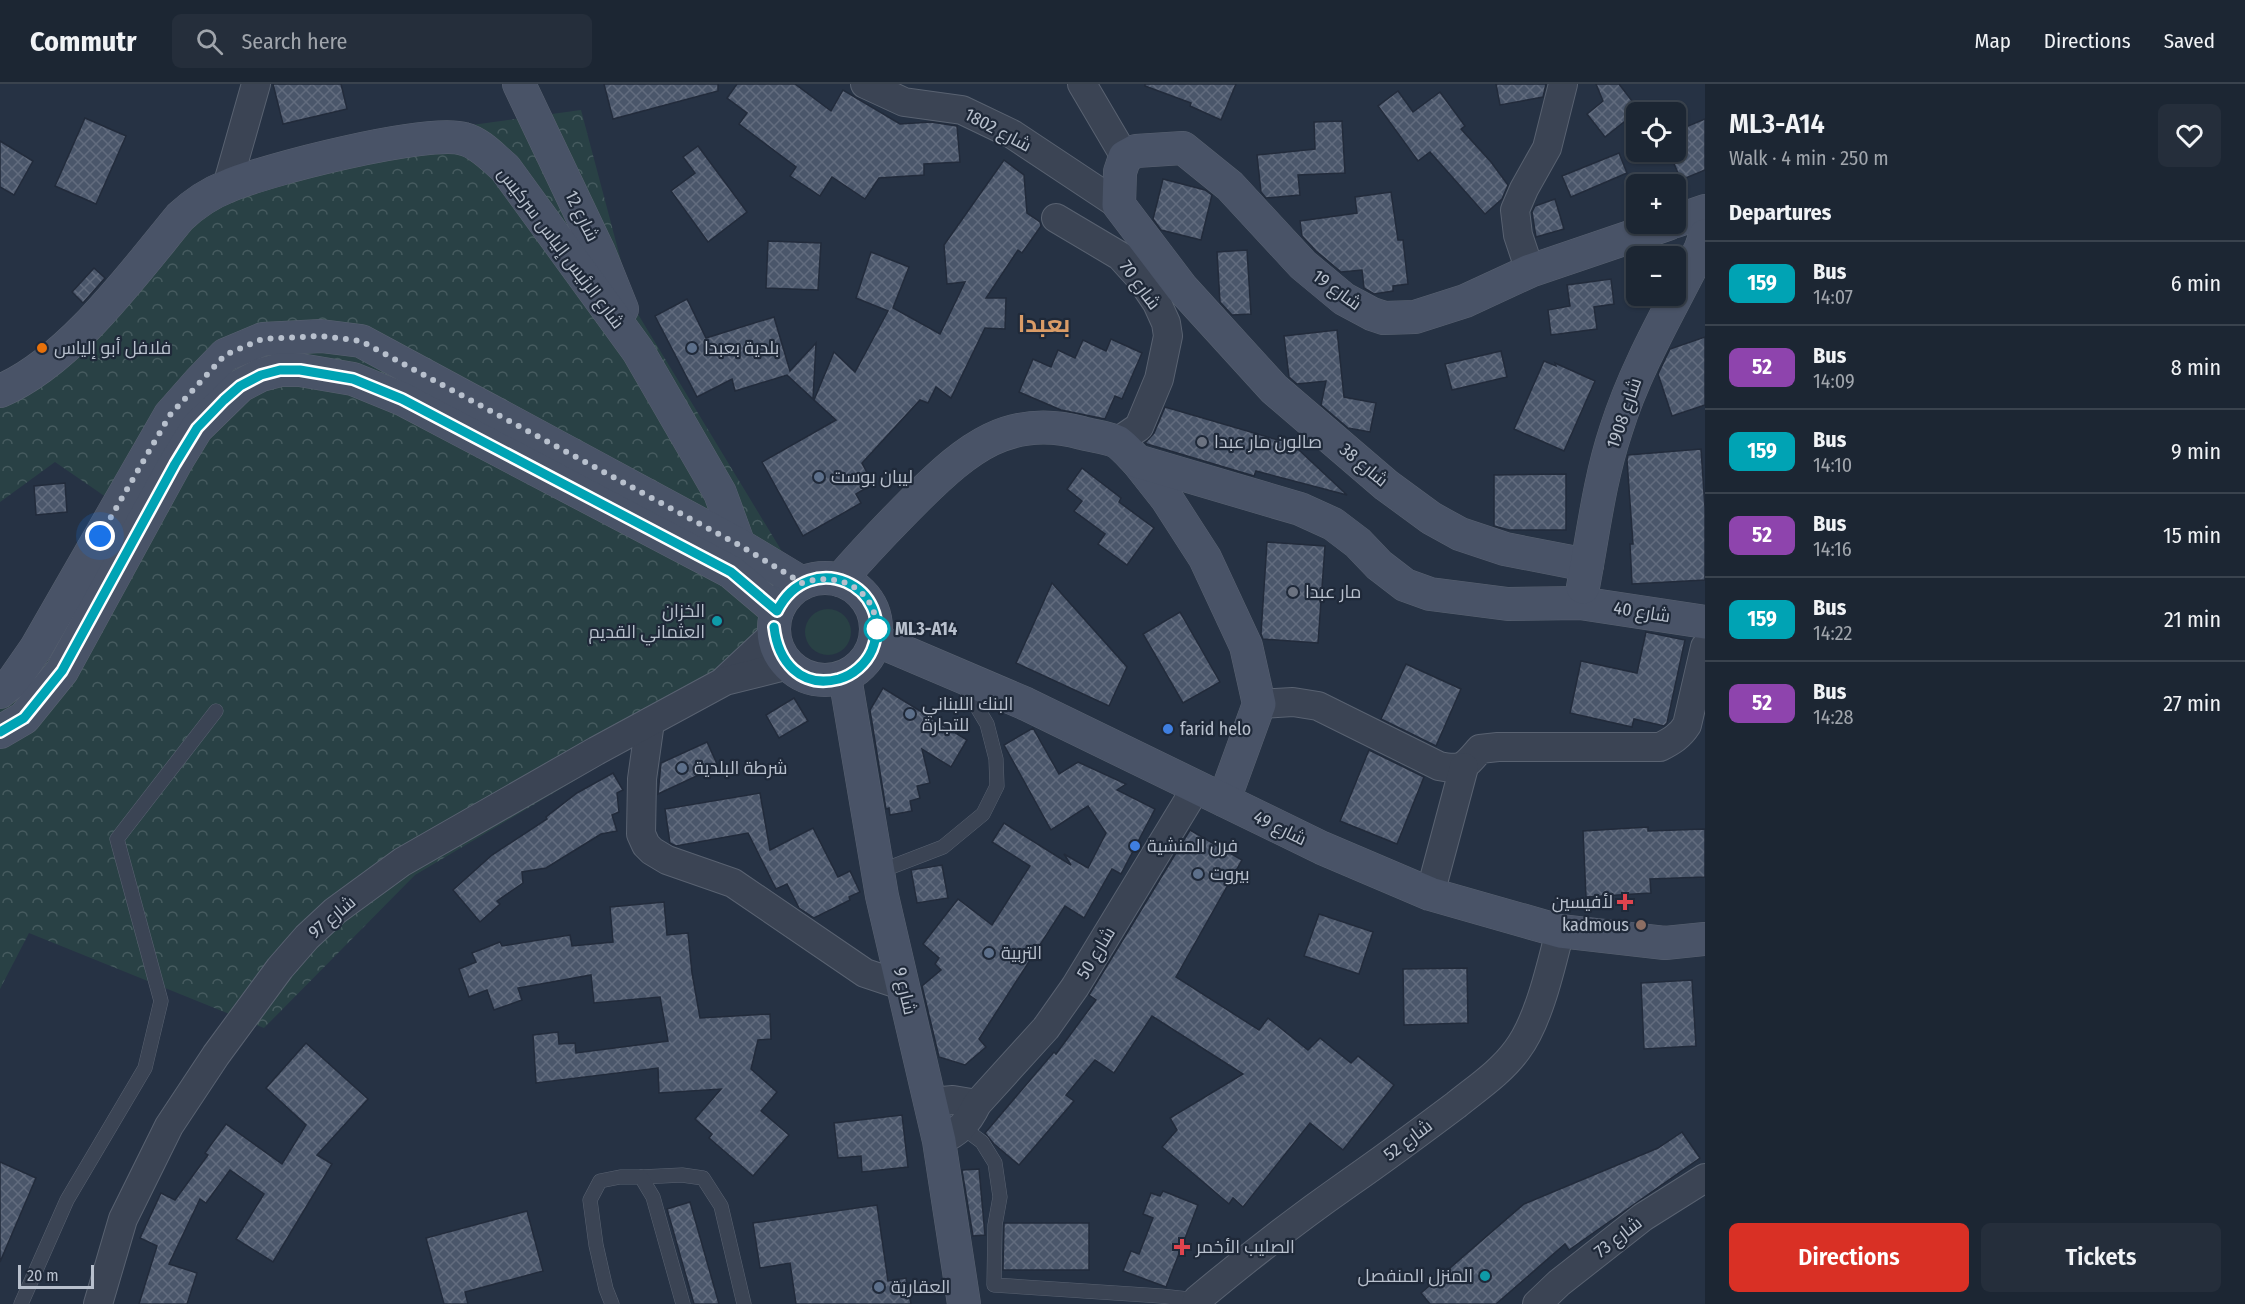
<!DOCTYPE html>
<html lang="en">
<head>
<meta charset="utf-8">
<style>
	body { margin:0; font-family:"Fira Sans Condensed",Cairo,sans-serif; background:#252e3b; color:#f1f3f6; height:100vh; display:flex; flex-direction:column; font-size:22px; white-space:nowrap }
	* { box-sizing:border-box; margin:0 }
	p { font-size:20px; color:#a0a5ac }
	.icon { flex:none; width:33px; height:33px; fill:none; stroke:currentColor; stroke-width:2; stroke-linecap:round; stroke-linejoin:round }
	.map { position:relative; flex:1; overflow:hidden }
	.panel { display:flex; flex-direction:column; background:#1c2633; width:540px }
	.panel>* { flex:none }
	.badge { padding:0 12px; border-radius:9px; font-size:21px; line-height:39px }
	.tools { position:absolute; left:1626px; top:18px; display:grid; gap:12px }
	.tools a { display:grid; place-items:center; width:60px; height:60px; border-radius:9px; background:#1c2633; box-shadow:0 2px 4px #0004,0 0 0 2px #3a434e; font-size:30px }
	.scale { position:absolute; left:18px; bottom:15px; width:76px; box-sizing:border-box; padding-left:6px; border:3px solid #b8c0cd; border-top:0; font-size:16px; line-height:21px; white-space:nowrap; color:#b8c0cd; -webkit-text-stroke:4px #1f2939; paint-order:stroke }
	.you { position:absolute; width:30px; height:30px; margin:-15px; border:4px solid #fff; border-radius:50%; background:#1a73e8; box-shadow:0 0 0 9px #1a73e833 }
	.map>.badge { position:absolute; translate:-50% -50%; box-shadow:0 0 0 3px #fff }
	h2 { padding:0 24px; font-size:22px; line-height:54px }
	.round { display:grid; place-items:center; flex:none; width:63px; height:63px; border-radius:9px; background:#252e3b }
	.head { display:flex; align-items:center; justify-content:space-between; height:102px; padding:0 24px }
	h1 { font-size:28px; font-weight:600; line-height:45px }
	.cta { display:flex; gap:12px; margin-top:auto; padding:12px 24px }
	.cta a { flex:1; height:69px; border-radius:9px; background:#d93025; color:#fff; font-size:24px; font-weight:600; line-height:69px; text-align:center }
	.cta a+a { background:#252e3b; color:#f1f3f6 }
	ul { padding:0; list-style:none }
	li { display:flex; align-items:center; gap:18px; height:84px; padding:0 24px; border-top:2px solid #3a434e }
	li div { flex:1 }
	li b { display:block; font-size:22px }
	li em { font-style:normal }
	li .badge { min-width:66px; font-weight:700; text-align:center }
	header { display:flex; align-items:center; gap:36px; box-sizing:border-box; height:84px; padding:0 30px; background:#1c2633; border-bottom:2px solid #3a434e }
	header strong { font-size:28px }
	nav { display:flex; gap:33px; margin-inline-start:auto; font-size:21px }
	.search { width:420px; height:54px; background:#252e3b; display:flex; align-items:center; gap:15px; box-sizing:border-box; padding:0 21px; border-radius:9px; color:#a0a5ac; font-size:22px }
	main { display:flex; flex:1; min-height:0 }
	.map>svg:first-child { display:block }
	.forest { fill:url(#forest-crowns) }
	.green { fill:#294145 }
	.building { fill:url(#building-cross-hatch); stroke:#222b3b; stroke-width:1.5 }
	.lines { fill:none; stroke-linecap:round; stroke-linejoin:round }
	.lane-casing { stroke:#596271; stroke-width:15 }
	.street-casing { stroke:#596271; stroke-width:30 }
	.secondary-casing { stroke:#596271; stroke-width:34 }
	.lane { stroke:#3b4454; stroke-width:14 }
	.street { stroke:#3b4454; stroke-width:28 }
	.secondary { stroke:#495367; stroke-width:33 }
	.line-casing { stroke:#fff; stroke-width:14 }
	.line { stroke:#00a3b4; stroke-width:9 }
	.walk { stroke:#b8c0cd; stroke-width:6; stroke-dasharray:0 10.8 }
	.food-dot { fill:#e8710a; stroke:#1f2939; stroke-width:2 }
	.service-dot { fill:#5c6f8a; stroke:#1f2939; stroke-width:2 }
	.worship-dot { fill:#6b7280; stroke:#1f2939; stroke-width:2 }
	.culture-dot { fill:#0f9aa8; stroke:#1f2939; stroke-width:2 }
	.stop-dot { fill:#fff; stroke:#00a3b4; stroke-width:3 }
	.shop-dot { fill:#3f7fe0; stroke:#1f2939; stroke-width:2 }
	.health-dot { fill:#e0444e; stroke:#1f2939; stroke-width:2 }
	.education-dot { fill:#8d6e63; stroke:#1f2939; stroke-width:2 }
	.labels { text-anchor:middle; stroke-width:4.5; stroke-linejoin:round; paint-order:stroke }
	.street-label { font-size:18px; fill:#b8c0cd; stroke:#1f2939 }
	.poi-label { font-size:18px; fill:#b8c0cd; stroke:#1f2939; text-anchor:start }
	.stop-label { font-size:18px; font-weight:bold; fill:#b8c0cd; stroke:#1f2939; text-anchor:start }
	.district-label { font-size:24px; font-weight:bold; fill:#da9c67; stroke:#1f2939 }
</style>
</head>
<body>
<header>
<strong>Commutr</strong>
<div class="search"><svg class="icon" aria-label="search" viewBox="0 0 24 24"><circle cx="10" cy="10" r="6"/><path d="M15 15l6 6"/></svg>Search here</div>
<nav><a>Map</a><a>Directions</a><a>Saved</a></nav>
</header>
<main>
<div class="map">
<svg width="1705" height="1220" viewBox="0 0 1705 1220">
	<defs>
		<pattern id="forest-crowns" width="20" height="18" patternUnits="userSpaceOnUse" patternTransform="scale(1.5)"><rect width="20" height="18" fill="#294145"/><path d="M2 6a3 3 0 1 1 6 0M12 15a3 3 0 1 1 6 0" fill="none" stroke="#465b5f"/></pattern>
		<pattern id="building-cross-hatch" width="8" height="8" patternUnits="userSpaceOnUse" patternTransform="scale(1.5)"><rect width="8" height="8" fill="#4a566a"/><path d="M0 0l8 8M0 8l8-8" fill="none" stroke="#626c7e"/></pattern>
	</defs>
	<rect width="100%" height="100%" fill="#263244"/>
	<!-- forest -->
	<polygon class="forest" points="581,26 633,222 795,489 771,580 415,791 264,944 29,849 0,905 0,616 135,433 55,378 0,418 0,301 263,80 450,44"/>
	<!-- green -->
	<circle class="green" cx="828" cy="548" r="23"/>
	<!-- building -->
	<g class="building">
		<polygon points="273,0 341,0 347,25 283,40"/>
		<polygon points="604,0 718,0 718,7 613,35"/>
		<polygon points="737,0 795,0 831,27 843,6 900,40 931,38 957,42 960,78 924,80 924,91 879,94 865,115 832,93 820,112 790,92 796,83 739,40 747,29 727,14"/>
		<polygon points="1145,0 1236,0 1221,36 1190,22 1191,19 1145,2"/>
		<polygon points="1496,0 1546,0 1543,13 1500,21"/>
		<polygon points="1596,0 1619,0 1639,26 1605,53 1587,30 1603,17"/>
		<polygon points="1398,7 1413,28 1440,8 1465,42 1461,45 1491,78 1508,101 1502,115 1485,130 1430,68 1418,77 1378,22"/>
		<polygon points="85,34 126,52 96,120 55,102"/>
		<polygon points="1705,35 1705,86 1681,96 1669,68 1676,68 1676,47"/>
		<polygon points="1342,37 1345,89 1298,91 1300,111 1266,114 1261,108 1257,71 1315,65 1314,38"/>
		<polygon points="0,57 33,77 14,111 0,103"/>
		<polygon points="698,62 747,128 708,158 671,107 695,89 683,73"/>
		<polygon points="1619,69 1627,89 1571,113 1562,92"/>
		<polygon points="1004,76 1024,91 1027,129 1040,138 1041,142 1022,169 1018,166 986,214 1006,214 1005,245 985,244 951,314 936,303 928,319 920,316 862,379 873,400 856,410 861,419 803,452 762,378 836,336 814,316 834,268 855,288 888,227 856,214 871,168 909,183 893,224 940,250 965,198 947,200 944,161"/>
		<polygon points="1163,95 1205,106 1212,111 1201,156 1161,146 1153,135"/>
		<polygon points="1391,108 1398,156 1403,156 1408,200 1393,202 1393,207 1374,210 1364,204 1362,186 1341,188 1316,167 1302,152 1300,137 1357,129 1355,113"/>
		<polygon points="1555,115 1564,145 1536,153 1532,128 1535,122"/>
		<polygon points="768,157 821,159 818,206 766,204"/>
		<polygon points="1247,166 1251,230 1232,231 1220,218 1217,168"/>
		<polygon points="94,184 105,194 83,219 72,208"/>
		<polygon points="1611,195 1614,220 1594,223 1597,245 1551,251 1548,226 1570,222 1567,201"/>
		<polygon points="687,215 706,254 774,233 790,287 816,259 813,315 787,291 735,307 732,295 697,313 655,232"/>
		<polygon points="1337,246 1344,313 1376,319 1370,348 1348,344 1321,321 1326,297 1297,300 1289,293 1284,252"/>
		<polygon points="1705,253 1705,321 1672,332 1658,290 1670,265"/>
		<polygon points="1111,255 1142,269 1122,315 1115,312 1105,335 1061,326 1019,308 1033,275 1051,283 1058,266 1075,274 1083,256 1106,267"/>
		<polygon points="1501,267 1507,293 1452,306 1445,280"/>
		<polygon points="1544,277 1556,282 1555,279 1595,297 1564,367 1514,345"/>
		<polygon points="1165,323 1278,356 1284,352 1347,411 1256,387 1254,392 1147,360 1145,359 1154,349"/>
		<polygon points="1701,365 1705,424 1705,496 1632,500 1630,460 1633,460 1627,376 1628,371"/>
		<polygon points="1082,384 1121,414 1119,418 1154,444 1127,481 1098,460 1105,450 1074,427 1082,417 1067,405"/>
		<polygon points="1566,390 1566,446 1509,446 1494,442 1494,391"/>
		<polygon points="65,399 67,428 36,431 34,402"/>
		<polygon points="1267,458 1325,462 1318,559 1263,555 1261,550"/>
		<polygon points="1052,499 1127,583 1109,622 1016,579"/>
		<polygon points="1180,528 1220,598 1183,619 1143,550"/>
		<polygon points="1646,548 1685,556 1667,639 1664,642 1634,635 1632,643 1570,629 1581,577 1637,589"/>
		<polygon points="1406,580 1461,605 1436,662 1381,635"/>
		<polygon points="883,604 967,656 951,683 922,665 930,699 917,702 920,714 910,717 912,727 890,731 889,724 886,725 870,626"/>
		<polygon points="794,614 808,637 779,654 766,631"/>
		<polygon points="1033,644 1059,690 1078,678 1126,700 1117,706 1155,725 1121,790 1112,785 1084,834 1065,822 979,955 986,963 965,981 939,973 922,902 941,886 935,880 939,874 923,860 958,815 992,841 1030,782 992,758 1004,739 1071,781 1064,770 1088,784 1106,749 1088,722 1051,746 1004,661"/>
		<polygon points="707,658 718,682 658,710 661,679"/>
		<polygon points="1369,666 1424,693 1397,760 1340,737"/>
		<polygon points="613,689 623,706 617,709 619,728 612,731 617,747 601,750 546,784 522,788 523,799 497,817 500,820 480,838 453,806 492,771 547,735 546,733 577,709"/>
		<polygon points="760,709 770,766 813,744 838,793 850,787 860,808 849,813 850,816 814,834 799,824 787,800 776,805 748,749 676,762 670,759 665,725"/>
		<polygon points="1648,743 1648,747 1705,745 1705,793 1650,795 1651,809 1586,813 1583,747"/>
		<polygon points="1190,746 1242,776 1176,893 1259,946 1268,934 1308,966 1320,954 1351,979 1358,972 1394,1001 1343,1066 1310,1039 1243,1123 1233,1114 1229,1120 1162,1063 1177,1046 1170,1034 1243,990 1152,932 1114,989 1095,976 1066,1011 1074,1017 1019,1081 994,1060 985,1049 1054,968 1056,970 1096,916 1089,911"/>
		<polygon points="942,781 948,814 917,819 911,786"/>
		<polygon points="664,818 667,851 688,849 692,889 700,934 770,930 771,955 758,956 751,985 777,1008 761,1027 789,1051 753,1092 709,1054 712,1050 695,1035 721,1005 659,1009 658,984 536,999 533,951 558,948 559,960 575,959 576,969 668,957 660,913 594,919 591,891 518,904 522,916 494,926 487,906 469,913 459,885 476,878 472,869 500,858 502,862 570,851 572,862 613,858 610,823"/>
		<polygon points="1319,830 1373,848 1359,890 1304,872"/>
		<polygon points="1467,884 1468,939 1404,941 1403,885"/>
		<polygon points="1692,896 1696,962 1644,965 1641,899"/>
		<polygon points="306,959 368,1015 317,1071 332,1080 273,1178 236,1155 264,1110 230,1086 206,1119 200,1115 169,1180 197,1189 187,1220 139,1220 157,1162 140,1154 161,1109 175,1116 208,1071 205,1069 226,1040 282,1080 306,1041 266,1004"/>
		<polygon points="902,1031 908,1083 862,1088 861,1072 838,1074 834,1039"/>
		<polygon points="1682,1048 1700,1074 1569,1166 1565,1160 1496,1220 1430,1220 1421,1209 1524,1120 1658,1064"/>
		<polygon points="0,1078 36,1094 0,1178"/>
		<polygon points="979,1085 985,1151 973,1152 962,1086"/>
		<polygon points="1163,1107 1198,1121 1166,1203 1123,1187 1131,1167 1139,1170 1153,1134 1143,1130 1151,1109 1160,1112"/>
		<polygon points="690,1118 719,1220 694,1220 667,1125"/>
		<polygon points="877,1121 888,1197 906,1194 911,1220 796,1220 790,1179 760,1184 753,1139"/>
		<polygon points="527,1127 543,1187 465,1208 468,1220 444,1220 426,1154"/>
		<polygon points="1004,1139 1089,1139 1089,1186 1003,1186"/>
	</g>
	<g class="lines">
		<!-- lane casing -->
		<g class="lane-casing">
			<g id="lane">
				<polyline points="878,788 943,763 983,730 997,702 996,675 987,640 963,600"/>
				<polyline points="962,1043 982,1058 995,1079 1000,1113 995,1141 994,1201 1161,1212 1197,1216"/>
				<polyline points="641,1093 682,1091 703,1094 721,1122 744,1220"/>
				<polyline points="21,1220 67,1116 145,984 161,917 117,755 216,627"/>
				<polyline points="612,1220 606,1205 596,1161 590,1116 600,1097 620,1093 641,1093 653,1113 683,1220"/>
			</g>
		</g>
		<!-- street casing -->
		<g class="street-casing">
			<g id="street">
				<polyline points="865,0 904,18 962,26 1012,50 1119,121"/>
				<polyline points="1082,0 1125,73"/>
				<polyline points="227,102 256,0"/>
				<polyline points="1056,134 1120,172 1140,194 1157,219 1166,239 1168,252 1159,295 1139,343 1117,358"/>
				<polyline points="1530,187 1518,151 1515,126 1524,105 1547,64 1563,0"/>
				<polyline points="726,595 774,550"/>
				<path d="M 1259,620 L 1293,618 L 1318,622 L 1439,682 C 1463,687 1465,682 1480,665 L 1498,663 L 1660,663 C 1672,657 1680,652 1687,641 L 1705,563"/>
				<polyline points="650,638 642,695 641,750 646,761 652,767 667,776 733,799 865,889 904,902"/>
				<polyline points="1430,810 1464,683"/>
				<polyline points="931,1018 953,1016 977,1020"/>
				<path d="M 939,1057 C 958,1049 968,1039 977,1020 L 1046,944 L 1075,903 L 1196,704"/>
				<polyline points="98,1220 123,1135 169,1042 216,971 280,884 307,853 335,827 402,778 596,667 725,597 789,581"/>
				<path d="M 1196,1220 L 1197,1216 C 1246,1175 1296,1136 1349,1099 C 1385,1074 1420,1048 1456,1021 C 1477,1004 1501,988 1517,966 C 1539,937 1551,882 1560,847"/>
				<polyline points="1537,1220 1559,1199 1643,1133 1705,1094"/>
			</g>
		</g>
		<!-- secondary casing -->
		<g class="secondary-casing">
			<g id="secondary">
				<polyline points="519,0 599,168 622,225"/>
				<polyline points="1676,137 1705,127"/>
				<path d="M 0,307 C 69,278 133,190 180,133 C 194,120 208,110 226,103 C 263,86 429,44 464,55 C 480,59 493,74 505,84 L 638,267 L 720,409 L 739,461 L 731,488"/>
				<polyline points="1137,377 1167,415 1205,474 1246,562 1259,620 1224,716"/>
				<polyline points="1587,481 1505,465 1460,450 1431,434 1386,401 1274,305 1182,204 1119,121 1120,88 1125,73 1136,67 1183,64 1230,102 1303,181 1344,215 1372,230 1384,234 1415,233 1465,217 1530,187 1668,140"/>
				<circle cx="825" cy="545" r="51"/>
				<path d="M 840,496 C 865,467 891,440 918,413 C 967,365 1009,329 1082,349 C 1092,352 1107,353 1117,358 C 1124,363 1131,371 1137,377 L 1300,425 L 1333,440 L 1358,459 L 1379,481 L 1405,501 L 1430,510 L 1508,520 L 1580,519 L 1705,538"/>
				<path d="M 1583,503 C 1593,451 1599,397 1616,346 C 1636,282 1671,224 1701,164 L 1705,152"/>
				<polyline points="876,556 1026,620 1322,764 1430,810 1560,847 1665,859 1705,855"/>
				<polyline points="845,593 882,812 939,1057 964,1220"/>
				<polyline points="0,608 13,597 36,564 170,331 200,297 225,271 263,255 321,252 361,257 739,461 802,499"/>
				<polyline points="0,648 24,634 62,587 175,380 197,344 240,302 261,291 280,286 300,286 353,295 402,315 731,488 777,527"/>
			</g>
		</g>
		<!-- lane -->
		<use href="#lane" class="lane"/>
		<!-- street -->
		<use href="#street" class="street"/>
		<!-- secondary -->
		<use href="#secondary" class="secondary"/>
	</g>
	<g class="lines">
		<!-- line casing -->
		<g class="line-casing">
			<path id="line" d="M 0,648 L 24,634 L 62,587 L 175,380 L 197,344 L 224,316 L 240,302 L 261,291 L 280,286 L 300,286 L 353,295 L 402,315 L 731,488 L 777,527 C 810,462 897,502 872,566 C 866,580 853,591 839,595 C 800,605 778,577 774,543"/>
		</g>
		<!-- line -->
		<use href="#line" class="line"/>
		<!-- walk -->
		<path class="walk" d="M 100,452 L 170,331 L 225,271 L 262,255 L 321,252 L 361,257 L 739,461 L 802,499 C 838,487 875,504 877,545"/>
	</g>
	<!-- markers -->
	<circle class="food-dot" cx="42" cy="264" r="6"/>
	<g class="service-dot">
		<circle cx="692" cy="264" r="6"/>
		<circle cx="819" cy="393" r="6"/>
		<circle cx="910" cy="630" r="6"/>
		<circle cx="682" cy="684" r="6"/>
		<circle cx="1198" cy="790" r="6"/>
		<circle cx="989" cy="869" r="6"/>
		<circle cx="879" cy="1203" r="6"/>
	</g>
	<g class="worship-dot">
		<circle cx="1202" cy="358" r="6"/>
		<circle cx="1293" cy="508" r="6"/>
	</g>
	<g class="culture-dot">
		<circle cx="717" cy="537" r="6"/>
		<circle cx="1485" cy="1192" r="6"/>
	</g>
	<circle class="stop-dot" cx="877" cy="545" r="12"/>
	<g class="shop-dot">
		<circle cx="1168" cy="645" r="6"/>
		<circle cx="1135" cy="762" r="6"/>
	</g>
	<g class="health-dot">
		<path d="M1622 809h6v6h6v6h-6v6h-6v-6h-6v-6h6z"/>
		<path d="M1179 1154h6v6h6v6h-6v6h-6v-6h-6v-6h6z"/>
	</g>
	<circle class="education-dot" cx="1641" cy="841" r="6"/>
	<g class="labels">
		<!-- street labels -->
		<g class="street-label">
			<text transform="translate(998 46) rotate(28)" y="6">شارع 1802</text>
			<text transform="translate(582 132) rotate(64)" y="6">شارع 12</text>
			<text transform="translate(561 164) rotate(53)" y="6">شارع الرئيس إلياس سركيس</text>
			<text transform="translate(1140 201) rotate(54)" y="6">شارع 70</text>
			<text transform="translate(1337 206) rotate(36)" y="6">شارع 19</text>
			<text transform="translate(1624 329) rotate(-71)" y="6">شارع 1908</text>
			<text transform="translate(1364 381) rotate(40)" y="6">شارع 38</text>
			<text transform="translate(1642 528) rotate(9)" y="6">شارع 40</text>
			<text transform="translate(1280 744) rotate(26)" y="6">شارع 49</text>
			<text transform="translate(332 833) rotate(-40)" y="6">شارع 97</text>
			<text transform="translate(1096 869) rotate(-59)" y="6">شارع 50</text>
			<text transform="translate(905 907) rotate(77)" y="6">شارع 9</text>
			<text transform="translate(1408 1056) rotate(-37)" y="6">شارع 52</text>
			<text transform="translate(1618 1153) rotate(-38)" y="6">شارع 73</text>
		</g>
		<!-- poi labels -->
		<g class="poi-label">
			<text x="54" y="270">فلافل أبو إلياس</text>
			<text x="704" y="270">بلدية بعبدا</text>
			<text x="1214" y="364">صالون مار عبدا</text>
			<text x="831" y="399">ليبان بوست</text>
			<text x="1305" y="514">مار عبدا</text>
			<text x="705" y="533" text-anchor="end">الخزان<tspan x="705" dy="21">العثماني القديم</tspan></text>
			<text x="922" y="626">البنك اللبناني<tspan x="922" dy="21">للتجارة</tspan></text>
			<text x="1180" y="651">farid helo</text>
			<text x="694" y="690">شرطة البلدية</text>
			<text x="1147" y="768">فرن المنشية</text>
			<text x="1210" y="796">بيروت</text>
			<text x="1613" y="824" text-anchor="end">لأفيسين</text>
			<text x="1629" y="847" text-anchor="end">kadmous</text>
			<text x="1001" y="875">التربية</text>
			<text x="1196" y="1169">الصليب الأخمر</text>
			<text x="1473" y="1198" text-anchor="end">المنزل المنفصل</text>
			<text x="891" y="1209">العقارية</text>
		</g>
		<!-- stop labels -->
		<g class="stop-label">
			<text x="895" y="551">ML3-A14</text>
		</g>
		<!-- district labels -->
		<g class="district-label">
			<text x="1044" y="248">بعبدا</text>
		</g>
	</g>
</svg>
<div class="tools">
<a><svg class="icon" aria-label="locate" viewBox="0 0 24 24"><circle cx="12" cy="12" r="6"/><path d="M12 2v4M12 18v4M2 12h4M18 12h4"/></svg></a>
<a>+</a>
<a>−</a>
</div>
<div class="scale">20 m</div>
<div class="you" style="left:100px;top:452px"></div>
</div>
<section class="panel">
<div class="head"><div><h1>ML3-A14</h1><p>Walk · 4 min · 250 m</p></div><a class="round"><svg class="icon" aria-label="heart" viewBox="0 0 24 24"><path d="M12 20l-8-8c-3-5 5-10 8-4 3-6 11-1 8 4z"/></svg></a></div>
<h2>Departures</h2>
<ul>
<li><span class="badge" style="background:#00a3b4;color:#fff">159</span><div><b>Bus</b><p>14:07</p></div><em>6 min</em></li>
<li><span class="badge" style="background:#8e44ad;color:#fff">52</span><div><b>Bus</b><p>14:09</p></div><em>8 min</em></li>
<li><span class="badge" style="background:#00a3b4;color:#fff">159</span><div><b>Bus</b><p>14:10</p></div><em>9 min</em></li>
<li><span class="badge" style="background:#8e44ad;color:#fff">52</span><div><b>Bus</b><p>14:16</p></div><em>15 min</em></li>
<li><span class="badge" style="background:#00a3b4;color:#fff">159</span><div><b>Bus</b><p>14:22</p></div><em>21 min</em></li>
<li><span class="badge" style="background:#8e44ad;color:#fff">52</span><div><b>Bus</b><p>14:28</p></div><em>27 min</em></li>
</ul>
<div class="cta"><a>Directions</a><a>Tickets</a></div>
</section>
</main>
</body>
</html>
